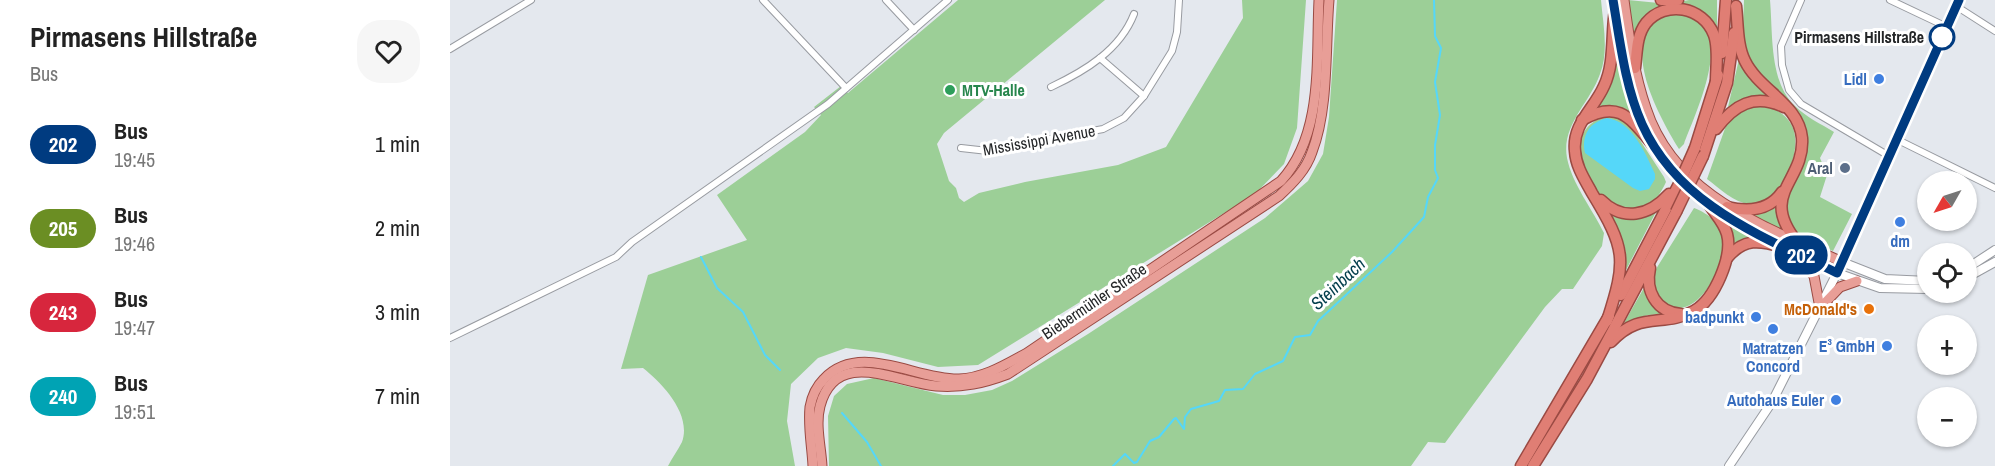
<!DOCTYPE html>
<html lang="en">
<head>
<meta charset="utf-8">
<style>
	body { margin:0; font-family:"Archivo Narrow",sans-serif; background:#f6f6f6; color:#222; height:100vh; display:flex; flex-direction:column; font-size:22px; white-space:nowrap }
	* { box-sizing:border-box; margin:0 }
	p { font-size:20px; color:#767676 }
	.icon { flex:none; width:33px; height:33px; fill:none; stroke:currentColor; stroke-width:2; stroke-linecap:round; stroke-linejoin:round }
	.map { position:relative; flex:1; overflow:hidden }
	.panel { display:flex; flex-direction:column; background:#fff; width:450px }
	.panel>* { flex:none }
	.badge { padding:0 12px; border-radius:20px; font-size:21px; line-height:39px }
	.needle { width:39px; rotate:231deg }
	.controls { position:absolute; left:1467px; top:171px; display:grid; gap:12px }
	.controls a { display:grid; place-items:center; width:60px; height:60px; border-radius:50%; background:#fff; box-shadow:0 2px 4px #0004; font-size:30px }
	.map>.badge { position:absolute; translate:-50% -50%; box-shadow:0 0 0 3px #fff }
	.round { display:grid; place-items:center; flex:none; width:63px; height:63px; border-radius:24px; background:#f6f6f6 }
	.headline { display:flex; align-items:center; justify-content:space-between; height:102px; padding:0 30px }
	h1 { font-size:28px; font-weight:800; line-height:45px }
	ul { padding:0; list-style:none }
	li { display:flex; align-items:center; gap:18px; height:84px; padding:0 30px }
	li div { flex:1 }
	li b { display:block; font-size:22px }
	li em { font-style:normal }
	li .badge { min-width:66px; font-weight:700; text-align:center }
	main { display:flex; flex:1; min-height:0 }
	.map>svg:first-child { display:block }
	.green { fill:#9ccf97 }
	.water { fill:#55d7f9 }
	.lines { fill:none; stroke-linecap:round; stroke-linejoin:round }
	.stream { stroke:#55d7f9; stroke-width:2 }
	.minor-casing { stroke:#989ba1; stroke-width:8 }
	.tertiary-casing { stroke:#989ba1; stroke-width:10 }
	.primary-casing { stroke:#9a4a43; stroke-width:11 }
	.trunk-casing { stroke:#9a4a43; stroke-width:13 }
	.minor { stroke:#fff; stroke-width:6 }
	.tertiary { stroke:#fff; stroke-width:8 }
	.primary { stroke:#e89e97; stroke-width:9 }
	.trunk { stroke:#e07e74; stroke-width:10 }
	.trunk-bridge-casing { stroke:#9a4a43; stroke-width:13; stroke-linecap:butt }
	.trunk-bridge { stroke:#e07e74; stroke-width:10 }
	.line-casing { stroke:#fff; stroke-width:14 }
	.line { stroke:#003b80; stroke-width:9 }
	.stop-dot { fill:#fff; stroke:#003b80; stroke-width:3 }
	.shop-dot { fill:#3f7fe0; stroke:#fff; stroke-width:2 }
	.leisure-dot { fill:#2e9e5b; stroke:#fff; stroke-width:2 }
	.service-dot { fill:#5c6f8a; stroke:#fff; stroke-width:2 }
	.food-dot { fill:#e8710a; stroke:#fff; stroke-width:2 }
	.labels { text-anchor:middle; stroke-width:6; stroke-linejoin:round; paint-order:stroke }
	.stop-label { font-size:16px; font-weight:bold; fill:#242628; stroke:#fff; text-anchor:end }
	.shop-label { font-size:16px; font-weight:bold; fill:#366cbe; stroke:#fff; text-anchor:end }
	.leisure-label { font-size:16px; font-weight:bold; fill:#27864d; stroke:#fff; text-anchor:start }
	.street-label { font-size:16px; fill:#242628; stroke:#fff }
	.service-label { font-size:16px; font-weight:bold; fill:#4e5e75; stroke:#fff; text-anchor:end }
	.food-label { font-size:16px; font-weight:bold; fill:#c56008; stroke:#fff; text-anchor:end }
	.water-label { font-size:18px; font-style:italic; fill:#003d4b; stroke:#fff }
</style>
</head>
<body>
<main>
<section class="panel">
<div class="headline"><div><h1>Pirmasens Hillstraße</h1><p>Bus</p></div><a class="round"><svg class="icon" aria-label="heart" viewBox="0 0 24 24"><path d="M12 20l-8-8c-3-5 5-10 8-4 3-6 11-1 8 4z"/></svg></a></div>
<ul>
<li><span class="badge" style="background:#003b80;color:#fff">202</span><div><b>Bus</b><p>19:45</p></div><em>1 min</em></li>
<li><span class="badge" style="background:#6b8e23;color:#fff">205</span><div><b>Bus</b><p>19:46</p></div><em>2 min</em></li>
<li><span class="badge" style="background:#d7263d;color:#fff">243</span><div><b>Bus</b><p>19:47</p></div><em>3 min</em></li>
<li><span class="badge" style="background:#00a3b4;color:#fff">240</span><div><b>Bus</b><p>19:51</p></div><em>7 min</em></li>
</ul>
</section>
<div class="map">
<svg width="1545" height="466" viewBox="0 0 1545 466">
	<rect width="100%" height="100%" fill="#e4e8ee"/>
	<!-- green -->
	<g class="green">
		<path d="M 508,0 L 655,0 L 494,133 L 487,144 L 499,181 L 506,188 L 509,198 L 514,202 L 529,193 L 575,182 L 668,165 L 716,147 L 793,18 L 792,0 L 856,0 L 847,128 L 834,164 L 805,194 L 528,365 L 488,367 L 433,353 L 396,348 L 368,358 L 341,384 L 337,421 L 345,466 L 218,466 C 222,458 228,450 232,442 C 242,414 212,383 193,368 L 171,369 L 198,275 L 297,240 L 267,195 L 355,132 L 371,115 L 364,107 L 391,86 L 398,93 Z"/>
		<path d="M 887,0 L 1151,0 C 1153,24 1159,51 1150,74 C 1140,103 1111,125 1117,158 C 1122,184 1143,210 1154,233 L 1152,246 L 1123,289 L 1112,289 L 1095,307 L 995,443 L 978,442 L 961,466 L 379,466 L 378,416 L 384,396 L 397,384 L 424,378 L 493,395 L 515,395 L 542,390 L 562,381 L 638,334 L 815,218 L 858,181 L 873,154 L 879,117 Z"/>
		<polygon points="1178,0 1219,4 1239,0 1267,0 1267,31 1241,8 1193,21 1184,36"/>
		<path d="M 1294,0 L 1320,0 C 1323,33 1319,82 1345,106 C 1356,117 1371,124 1384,132 L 1370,158 L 1377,175 L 1370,197 L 1402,214 L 1383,251 C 1369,244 1345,237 1338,221 C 1325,193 1365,163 1356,129 C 1346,96 1309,86 1296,55 C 1290,38 1294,18 1294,0 Z"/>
		<path d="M 1222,12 C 1233,15 1243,16 1252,24 C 1277,48 1244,117 1234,144 L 1229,149 C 1208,114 1162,33 1222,12 Z"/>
		<polygon points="1167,43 1175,92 1184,117 1162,106 1141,110"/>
		<path d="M 1289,59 L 1323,97 C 1305,94 1294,99 1278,107 Z"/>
		<path d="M 1316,105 C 1326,109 1336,115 1341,124 C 1356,149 1330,205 1300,204 C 1284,203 1269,188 1257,179 L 1278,120 L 1292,109 Z"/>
		<path d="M 1161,115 L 1177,122 L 1182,128 L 1214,177 L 1216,182 C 1204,207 1198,207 1172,210 C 1166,206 1158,202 1152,197 C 1126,171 1116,124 1161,115 Z"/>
		<polygon points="1328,203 1334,231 1298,214"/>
		<path d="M 1244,208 C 1255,212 1270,222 1273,235 C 1280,263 1242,333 1210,299 C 1202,291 1202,280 1206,269 Z"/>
		<path d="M 1207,210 L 1176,270 L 1175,248 L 1158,211 C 1176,223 1190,221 1207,210 Z"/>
		<polygon points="1275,221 1306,238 1292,240 1281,247"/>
		<polygon points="1195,286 1217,314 1198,315 1174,323"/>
	</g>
	<!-- water -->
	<path class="water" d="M 1157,118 C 1182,121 1196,154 1205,174 L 1205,179 L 1199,189 L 1190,191 L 1183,188 L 1135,153 C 1131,135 1140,122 1157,118 Z"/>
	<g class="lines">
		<!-- stream -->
		<g class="stream">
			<polyline points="251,257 267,288 293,312 315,355 330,370"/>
			<polyline points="392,413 417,442 431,466"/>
			<polyline points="663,466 675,454 684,463 687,462 700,441 709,437 724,419 726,418 734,429 735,417 741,409 769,401 775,390 793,389 805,374 833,361 845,337 860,335 868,321 942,252 974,217 978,197 988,178 985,170 985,145 990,115 985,82 991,48 985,36 984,0"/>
		</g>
		<!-- minor casing -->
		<g class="minor-casing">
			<g id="minor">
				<polyline points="313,0 396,88"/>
				<polyline points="436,0 464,30"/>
				<polyline points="1351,0 1331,46 1332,65 1339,90 1351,104 1439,156"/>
				<polyline points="1440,0 1497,27"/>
				<polyline points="1506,6 1545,31"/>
				<polyline points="0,49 81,0"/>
				<polyline points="650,58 694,96"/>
				<path d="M 601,87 C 635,71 670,50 684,14"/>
				<polyline points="1446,139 1545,188"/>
				<polyline points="511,148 538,151 653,129 674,118 694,96 722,51 727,32 729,0"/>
				<polyline points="0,338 166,257 182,242 378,104 498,0"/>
			</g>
		</g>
		<!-- tertiary casing -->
		<g class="tertiary-casing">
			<g id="tertiary">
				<polyline points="1392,262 1435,279 1478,281"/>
				<polyline points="1516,269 1545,250"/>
				<polyline points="1387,273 1430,288 1478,289"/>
				<polyline points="1516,278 1545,262"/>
				<polyline points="1279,466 1322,402 1387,273 1509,0"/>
			</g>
		</g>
		<!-- primary casing -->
		<g class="primary-casing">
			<g id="primary">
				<path d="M 1163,0 C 1171,41 1175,86 1192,124 C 1228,206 1312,236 1387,273"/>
				<path d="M 1174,0 C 1179,37 1184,73 1196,108 C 1225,197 1315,226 1392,262"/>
				<polyline points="1349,257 1364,276 1370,308"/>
				<polyline points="1370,308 1390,287 1407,281"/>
				<path d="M 363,466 C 362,446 358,427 360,407 C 362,396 366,387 374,379 C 410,341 465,380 509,379 C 534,378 555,365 577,353 L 831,181 C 874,134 866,60 869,0"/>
				<path d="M 372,466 C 371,447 365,425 370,406 C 386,346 447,383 486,386 C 513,388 534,383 558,374 L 829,196 C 843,183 856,170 862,152 C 879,108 875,47 879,0"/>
			</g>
		</g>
		<!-- trunk casing -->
		<g class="trunk-casing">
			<g id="trunk">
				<polyline points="1211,0 1228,0"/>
				<path d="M 1286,6 C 1288,24 1287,45 1295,61 C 1309,90 1349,104 1352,138 C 1355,182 1308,193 1347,242"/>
				<polyline points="1272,53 1276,0"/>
				<path d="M 1185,68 C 1187,53 1186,36 1196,23 C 1215,0 1253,6 1264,35 C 1269,49 1266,67 1266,81"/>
				<path d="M 1132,120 C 1169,99 1180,118 1203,145"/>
				<path d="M 1266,129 C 1284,105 1304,93 1334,107"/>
				<polyline points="1245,148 1268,75"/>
				<polyline points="1253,156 1277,83 1284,33"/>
				<path d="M 1151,200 C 1173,222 1199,216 1219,194"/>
				<path d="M 1277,207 C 1298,212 1319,211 1332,192"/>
				<path d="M 1277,258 C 1294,238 1309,240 1333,247"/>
				<path d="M 1200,268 C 1195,291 1206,312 1231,314"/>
				<polyline points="1171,295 1229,184"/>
				<path d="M 1157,321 C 1177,259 1176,249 1142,193 C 1135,180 1126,167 1125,151 C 1122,124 1144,109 1154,86 C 1165,63 1161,34 1165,10"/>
				<path d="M 1161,342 C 1190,310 1213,328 1244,311 C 1265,299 1283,256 1277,234 C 1274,223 1266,215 1260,206"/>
				<polyline points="1071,466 1159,316"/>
				<polyline points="1083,466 1137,379 1226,212"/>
			</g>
		</g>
		<!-- minor -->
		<use href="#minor" class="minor"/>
		<!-- tertiary -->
		<use href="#tertiary" class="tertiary"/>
		<!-- primary -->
		<use href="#primary" class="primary"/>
		<!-- trunk -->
		<use href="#trunk" class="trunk"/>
		<!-- trunk-bridge casing -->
		<g class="trunk-bridge-casing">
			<g id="trunk-bridge">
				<polyline points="1229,184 1245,148"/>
				<polyline points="1226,212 1253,156"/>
			</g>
		</g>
		<!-- trunk-bridge -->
		<use href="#trunk-bridge" class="trunk-bridge"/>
	</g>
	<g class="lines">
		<!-- line casing -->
		<g class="line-casing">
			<path id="line" d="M 1163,0 C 1170,41 1175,86 1192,124 C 1229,206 1312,236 1387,273 L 1509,0"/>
		</g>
		<!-- line -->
		<use href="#line" class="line"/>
	</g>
	<!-- markers -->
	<circle class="stop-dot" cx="1492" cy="37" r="12"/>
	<g class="shop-dot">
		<circle cx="1429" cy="79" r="6"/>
		<circle cx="1450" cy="222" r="6"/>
		<circle cx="1306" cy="317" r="6"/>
		<circle cx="1323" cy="329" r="6"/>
		<circle cx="1437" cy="346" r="6"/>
		<circle cx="1386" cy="400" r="6"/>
	</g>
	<circle class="leisure-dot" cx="500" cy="90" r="6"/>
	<circle class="service-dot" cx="1395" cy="168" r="6"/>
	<circle class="food-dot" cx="1419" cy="309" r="6"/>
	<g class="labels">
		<!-- stop labels -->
		<g class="stop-label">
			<text x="1474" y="43">Pirmasens Hillstraße</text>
		</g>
		<!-- shop labels -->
		<g class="shop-label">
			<text x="1417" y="85">Lidl</text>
			<text x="1450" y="247" text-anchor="middle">dm</text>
			<text x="1294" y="323">badpunkt</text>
			<text x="1425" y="352">E³ GmbH</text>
			<text x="1323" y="354" text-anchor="middle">Matratzen<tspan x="1323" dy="18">Concord</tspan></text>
			<text x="1374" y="406">Autohaus Euler</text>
		</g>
		<!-- leisure labels -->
		<g class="leisure-label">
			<text x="512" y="96">MTV-Halle</text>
		</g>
		<!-- street labels -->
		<g class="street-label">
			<text transform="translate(589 140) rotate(-10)" y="6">Mississippi Avenue</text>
			<text transform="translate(644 301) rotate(-34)" y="6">Biebermühler Straße</text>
		</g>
		<!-- service labels -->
		<g class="service-label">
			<text x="1383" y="174">Aral</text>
		</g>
		<!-- food labels -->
		<g class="food-label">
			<text x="1407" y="315">McDonald's</text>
		</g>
		<!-- water labels -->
		<g class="water-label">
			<text transform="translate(888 284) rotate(-43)" y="6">Steinbach</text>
		</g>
	</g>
</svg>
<div class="controls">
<a><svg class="needle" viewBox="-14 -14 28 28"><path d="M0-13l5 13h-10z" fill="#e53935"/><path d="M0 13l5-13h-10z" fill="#767676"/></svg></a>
<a><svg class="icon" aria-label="locate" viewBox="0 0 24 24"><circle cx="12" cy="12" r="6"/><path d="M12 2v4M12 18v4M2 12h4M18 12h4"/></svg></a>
<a>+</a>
<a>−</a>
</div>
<b class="badge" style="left:1351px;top:255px;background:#003b80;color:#fff">202</b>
</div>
</main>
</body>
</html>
